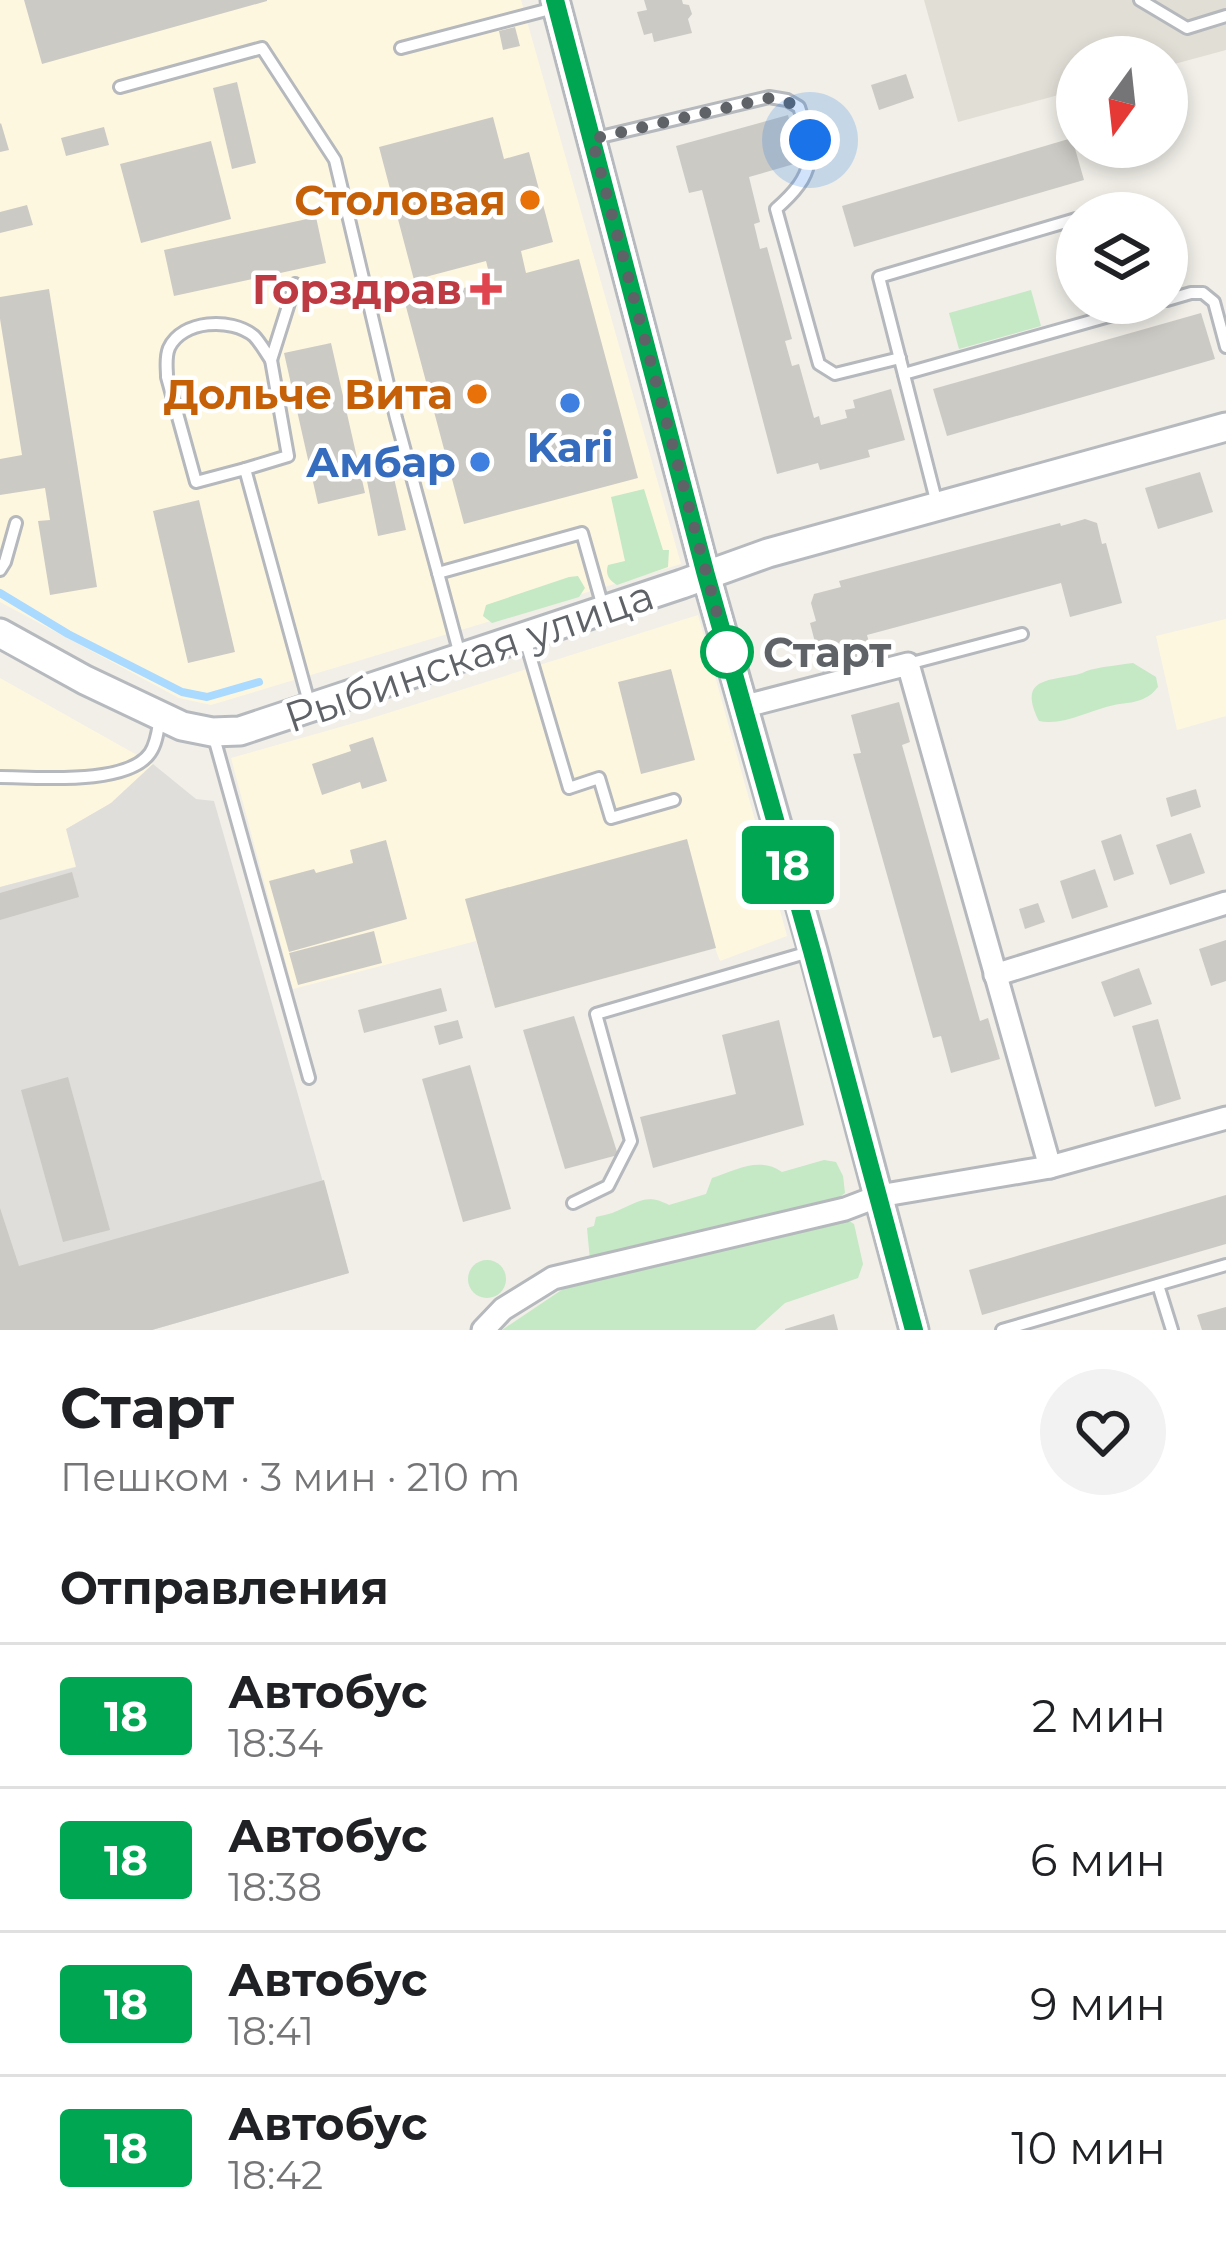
<!DOCTYPE html>
<html lang="ru">
<head>
<meta charset="utf-8">
<style>
	body { margin:0; font-family:Montserrat,sans-serif; background:#f2f2f2; color:#202124; height:100vh; display:flex; flex-direction:column; font-size:45px; white-space:nowrap }
	* { box-sizing:border-box; margin:0 }
	p { font-size:39px; color:#757577 }
	.icon { flex:none; width:66px; height:66px; fill:none; stroke:currentColor; stroke-width:2; stroke-linecap:round; stroke-linejoin:round }
	.map { position:relative; height:1330px; overflow:hidden }
	.details { display:flex; flex-direction:column; background:#fff; flex:1 }
	.details>* { flex:none }
	.badge { padding:0 24px; border-radius:9px; font-size:42px; line-height:78px }
	.needle { width:78px; rotate:195deg }
	.controls { position:absolute; left:1056px; top:36px; display:grid; gap:24px }
	.controls a { display:grid; place-items:center; width:132px; height:132px; border-radius:50%; background:#fff; box-shadow:0 6px 18px #0003; font-size:60px }
	.you { position:absolute; width:60px; height:60px; margin:-30px; border:9px solid #fff; border-radius:50%; background:#1a73e8; box-shadow:0 0 0 18px #1a73e833 }
	.map>.badge { position:absolute; translate:-50% -50%; box-shadow:0 0 0 6px #fff }
	h2 { padding:0 60px; font-size:45px; line-height:108px }
	.round { display:grid; place-items:center; flex:none; width:126px; height:126px; border-radius:63px; background:#f2f2f2 }
	.headline { display:flex; align-items:center; justify-content:space-between; height:204px; padding:0 60px }
	h1 { font-size:57px; font-weight:700; line-height:90px }
	ul { padding:0; list-style:none }
	li { display:flex; align-items:center; gap:36px; height:144px; padding:0 60px; border-top:3px solid #e0e0e0 }
	li div { flex:1 }
	li b { display:block; font-size:45px }
	li em { font-style:normal }
	li .badge { min-width:132px; font-weight:700; text-align:center }
	.map>svg:first-child { display:block }
	.commercial { fill:#fef7e0 }
	.industrial { fill:#e0deda }
	.education { fill:#e1ded6 }
	.green { fill:#c5e8c5 }
	.lines { fill:none; stroke-linecap:round; stroke-linejoin:round }
	.stream { stroke:#aadaff; stroke-width:8 }
	.building { fill:#cccac5 }
	.lane-casing { stroke:#b5b8bc; stroke-width:16 }
	.street-casing { stroke:#b5b8bc; stroke-width:27 }
	.secondary-casing { stroke:#b6babf; stroke-width:33 }
	.lane { stroke:#fff; stroke-width:10 }
	.street { stroke:#fff; stroke-width:21 }
	.secondary { stroke:#fff; stroke-width:27 }
	.line-casing { stroke:#fff; stroke-width:27 }
	.line { stroke:#00a651; stroke-width:18 }
	.walk { stroke:#5f6368; stroke-width:12; stroke-dasharray:0 21.6 }
	.food-dot { fill:#e8710a; stroke:#fff; stroke-width:4.5 }
	.health-dot { fill:#e0444e; stroke:#fff; stroke-width:4.5 }
	.shop-dot { fill:#3f7fe0; stroke:#fff; stroke-width:4.5 }
	.stop-dot { fill:#fff; stroke:#00a651; stroke-width:6 }
	.labels { text-anchor:middle; stroke-width:9; stroke-linejoin:round; paint-order:stroke }
	.food-label { font-size:42px; font-weight:bold; fill:#c56008; stroke:#fff; text-anchor:end }
	.health-label { font-size:42px; font-weight:bold; fill:#be3a42; stroke:#fff; text-anchor:end }
	.shop-label { font-size:42px; font-weight:bold; fill:#366cbe; stroke:#fff }
	.stop-label { font-size:42px; font-weight:bold; fill:#5f6368; stroke:#fff; text-anchor:start }
	.street-label { font-size:42px; fill:#5f6368; stroke:#fff }
</style>
</head>
<body>
<div class="map">
<svg width="1226" height="1330" viewBox="0 0 1226 1330">
	<rect width="100%" height="100%" fill="#f1efe8"/>
	<!-- commercial -->
	<g class="commercial">
		<polygon points="0,0 521,0 681,564 211,705 179,698 0,602"/>
		<polygon points="698,615 787,936 720,961 715,948 495,1008 476,941 293,989 231,758 372,718"/>
		<polygon points="1226,619 1226,716 1177,730 1156,636"/>
		<polygon points="0,678 153,764 111,803 67,829 77,866 0,887"/>
	</g>
	<!-- industrial -->
	<polygon class="industrial" points="153,764 196,799 214,801 349,1273 152,1330 0,1330 0,887 76,867 66,829 111,803"/>
	<!-- education -->
	<polygon class="education" points="924,0 1226,0 1226,50 1167,66 1167,57 1077,57 1077,90 958,122"/>
	<!-- green -->
	<g class="green">
		<polygon points="1031,290 1041,326 959,349 949,313"/>
		<path d="M 644,489 L 663,550 L 669,550 L 668,567 L 617,585 C 609,580 605,574 608,565 L 625,561 L 611,497 Z"/>
		<polygon points="569,577 578,576 585,588 579,597 492,623 483,616 486,605"/>
		<path d="M 1133,663 L 1156,677 L 1158,687 C 1152,694 1151,695 1143,699 C 1134,703 1124,703 1114,705 C 1090,710 1064,726 1039,721 C 1019,680 1044,681 1075,675 C 1082,674 1087,670 1094,669 C 1107,666 1120,665 1133,663 Z"/>
		<path d="M 824,1160 L 836,1162 L 843,1176 L 845,1193 L 830,1204 L 590,1260 L 587,1228 L 594,1226 L 596,1217 C 603,1215 611,1214 617,1211 C 638,1202 647,1193 669,1205 L 706,1194 L 712,1178 C 736,1170 760,1156 782,1172 Z"/>
		<polygon points="846,1219 854,1224 863,1264 858,1278 785,1303 755,1330 502,1330 563,1289"/>
		<circle cx="487" cy="1279" r="19"/>
	</g>
	<g class="lines">
		<!-- stream -->
		<polyline class="stream" points="0,593 68,634 182,692 207,697 259,682"/>
	</g>
	<!-- building -->
	<g class="building">
		<polygon points="24,0 267,0 267,1 42,64"/>
		<polygon points="644,0 682,0 683,4 689,5 692,14 688,19 692,33 654,42 652,33 644,35 637,12 647,10"/>
		<polygon points="515,27 520,46 503,50 499,31"/>
		<polygon points="906,74 914,98 879,110 871,85"/>
		<polygon points="237,82 256,163 232,169 213,88"/>
		<polygon points="788,115 801,162 749,177 760,222 754,224 760,249 767,247 792,339 785,341 792,366 799,364 814,418 819,416 821,425 847,418 845,410 855,408 853,400 891,389 905,440 868,450 870,457 820,470 818,463 777,474 702,190 689,193 676,146"/>
		<polygon points="493,117 504,159 529,152 553,242 521,251 526,273 579,259 638,478 464,524 405,303 491,281 486,261 414,280 379,147"/>
		<polygon points="1,123 9,150 0,152 0,124"/>
		<polygon points="104,127 109,145 66,156 61,138"/>
		<polygon points="1072,138 1084,180 854,247 842,206"/>
		<polygon points="211,141 231,219 141,243 120,164"/>
		<polygon points="27,205 33,225 0,233 0,212"/>
		<polygon points="316,217 326,263 174,296 164,250"/>
		<polygon points="49,289 97,587 50,595 38,521 50,520 45,488 0,495 0,459 22,455 0,319 0,297"/>
		<polygon points="1201,313 1215,359 947,436 933,389"/>
		<polygon points="331,343 365,493 318,504 284,353"/>
		<polygon points="391,465 406,530 378,536 365,471"/>
		<polygon points="1200,472 1213,512 1158,529 1145,488"/>
		<polygon points="199,500 235,652 188,663 153,511"/>
		<polygon points="1085,519 1097,523 1102,544 1106,543 1122,603 1070,617 1061,583 867,635 874,660 823,673 810,623 816,621 811,603 814,594 841,587 839,581 1060,523 1061,526"/>
		<polygon points="671,669 695,760 641,774 618,682"/>
		<polygon points="899,702 910,742 902,745 980,1021 988,1018 1000,1059 951,1073 941,1036 933,1038 853,754 861,753 851,715"/>
		<polygon points="373,737 387,781 362,789 360,782 322,795 312,764 351,751 349,745"/>
		<polygon points="1196,789 1201,807 1171,817 1166,798"/>
		<polygon points="1191,833 1205,873 1170,885 1156,845"/>
		<polygon points="1121,834 1134,874 1114,881 1101,841"/>
		<polygon points="687,839 716,948 495,1008 465,899"/>
		<polygon points="386,840 407,919 289,952 269,881 314,869 316,873 353,863 350,850"/>
		<polygon points="1095,869 1108,907 1072,919 1060,881"/>
		<polygon points="72,872 79,897 0,920 0,893"/>
		<polygon points="1038,903 1045,922 1025,929 1019,909"/>
		<polygon points="374,931 382,963 298,985 289,953"/>
		<polygon points="1226,940 1226,981 1211,986 1199,949"/>
		<polygon points="1139,968 1152,1004 1114,1017 1101,982"/>
		<polygon points="441,988 447,1011 364,1033 358,1010"/>
		<polygon points="574,1016 618,1155 565,1169 523,1030"/>
		<polygon points="1158,1019 1181,1099 1155,1107 1132,1026"/>
		<polygon points="458,1020 463,1038 439,1045 434,1026"/>
		<polygon points="779,1020 804,1125 653,1168 640,1117 736,1094 722,1035"/>
		<polygon points="470,1065 511,1209 463,1222 422,1079"/>
		<polygon points="68,1077 110,1230 63,1242 21,1090"/>
		<polygon points="324,1180 349,1273 152,1330 0,1330 0,1208 19,1266"/>
		<polygon points="1226,1195 1226,1244 982,1315 969,1270"/>
		<polygon points="1226,1307 1226,1330 1202,1330 1197,1315"/>
		<polygon points="834,1314 838,1330 785,1330 785,1329"/>
	</g>
	<g class="lines">
		<!-- lane casing -->
		<g class="lane-casing">
			<g id="lane">
				<polyline points="1140,0 1187,28 1226,16"/>
				<polyline points="401,48 554,8"/>
				<polyline points="120,87 262,48 335,160 396,418 438,573"/>
				<path d="M 592,139 L 769,97 L 787,100 L 799,107 C 815,156 816,174 776,209 L 819,364 L 835,374 L 900,358"/>
				<path d="M 295,284 L 271,360 C 266,353 260,342 254,336 C 231,317 182,320 169,348 C 165,358 167,367 167,377 L 196,482 L 245,469 L 310,706"/>
				<polyline points="1167,300 1191,293 1203,293 1214,302 1226,347"/>
				<polyline points="904,374 1155,303"/>
				<polyline points="245,469 288,456 271,360"/>
				<polyline points="937,504 879,277 1076,219"/>
				<polyline points="0,570 5,562 16,523"/>
				<polyline points="525,639 569,788 599,778 611,818 674,800"/>
				<polyline points="460,655 438,573 582,533 603,607"/>
				<polyline points="908,664 1022,634"/>
				<polyline points="213,734 309,1078"/>
				<path d="M 0,777 C 36,777 127,786 150,753 C 157,743 158,729 160,717"/>
				<polyline points="573,1203 608,1186 631,1141 596,1014 809,952"/>
				<polyline points="1158,1285 1172,1330"/>
				<polyline points="1002,1330 1226,1265"/>
			</g>
		</g>
		<!-- street casing -->
		<g class="street-casing">
			<g id="street">
				<polyline points="742,707 908,664 1050,1167"/>
				<polyline points="995,975 1226,903"/>
				<polyline points="483,1330 503,1309 553,1278 845,1209 879,1196 1050,1167 1226,1118"/>
			</g>
		</g>
		<!-- secondary casing -->
		<g class="secondary-casing">
			<g id="secondary">
				<polyline points="555,0 706,575 813,951 914,1330"/>
				<polyline points="0,633 85,680 182,726 212,732 240,731 682,584 768,553 1226,427"/>
			</g>
		</g>
		<!-- lane -->
		<use href="#lane" class="lane"/>
		<!-- street -->
		<use href="#street" class="street"/>
		<!-- secondary -->
		<use href="#secondary" class="secondary"/>
	</g>
	<g class="lines">
		<!-- line casing -->
		<g class="line-casing">
			<polyline id="line" points="555,0 706,575 812,951 914,1330"/>
		</g>
		<!-- line -->
		<use href="#line" class="line"/>
		<!-- walk -->
		<path class="walk" d="M 727,652 L 730,663 L 592,139 L 769,98 C 802,102 800,112 810,140"/>
	</g>
	<!-- markers -->
	<g class="food-dot">
		<circle cx="530" cy="200" r="12"/>
		<circle cx="477" cy="394" r="12"/>
	</g>
	<path class="health-dot" d="M480 271h12v12h12v12h-12v12h-12v-12h-12v-12h12z"/>
	<g class="shop-dot">
		<circle cx="570" cy="403" r="12"/>
		<circle cx="480" cy="462" r="12"/>
	</g>
	<circle class="stop-dot" cx="727" cy="652" r="24"/>
	<g class="labels">
		<!-- food labels -->
		<g class="food-label">
			<text x="506" y="215">Столовая</text>
			<text x="453" y="409">Дольче Вита</text>
		</g>
		<!-- health labels -->
		<g class="health-label">
			<text x="462" y="304">Горздрав</text>
		</g>
		<!-- shop labels -->
		<g class="shop-label">
			<text x="570" y="462">Kari</text>
			<text x="456" y="477" text-anchor="end">Амбар</text>
		</g>
		<!-- stop labels -->
		<g class="stop-label">
			<text x="763" y="667">Старт</text>
		</g>
		<!-- street labels -->
		<g class="street-label">
			<text transform="translate(469 656) rotate(-19)" y="15">Рыбинская улица</text>
		</g>
	</g>
</svg>
<div class="controls">
<a><svg class="needle" viewBox="-14 -14 28 28"><path d="M0-13l5 13h-10z" fill="#e53935"/><path d="M0 13l5-13h-10z" fill="#757577"/></svg></a>
<a><svg class="icon" aria-label="layers" viewBox="0 0 24 24"><path d="M12 4l9 5-9 5-9-5zM3 14l9 5 9-5"/></svg></a>
</div>
<div class="you" style="left:810px;top:140px"></div>
<b class="badge" style="left:788px;top:865px;background:#00a651;color:#fff">18</b>
</div>
<section class="details">
<div class="headline"><div><h1>Старт</h1><p>Пешком · 3 мин · 210 m</p></div><a class="round"><svg class="icon" aria-label="heart" viewBox="0 0 24 24"><path d="M12 20l-8-8c-3-5 5-10 8-4 3-6 11-1 8 4z"/></svg></a></div>
<h2>Отправления</h2>
<ul>
<li><span class="badge" style="background:#00a651;color:#fff">18</span><div><b>Автобус</b><p>18:34</p></div><em>2 мин</em></li>
<li><span class="badge" style="background:#00a651;color:#fff">18</span><div><b>Автобус</b><p>18:38</p></div><em>6 мин</em></li>
<li><span class="badge" style="background:#00a651;color:#fff">18</span><div><b>Автобус</b><p>18:41</p></div><em>9 мин</em></li>
<li><span class="badge" style="background:#00a651;color:#fff">18</span><div><b>Автобус</b><p>18:42</p></div><em>10 мин</em></li>
</ul>
</section>
</body>
</html>
